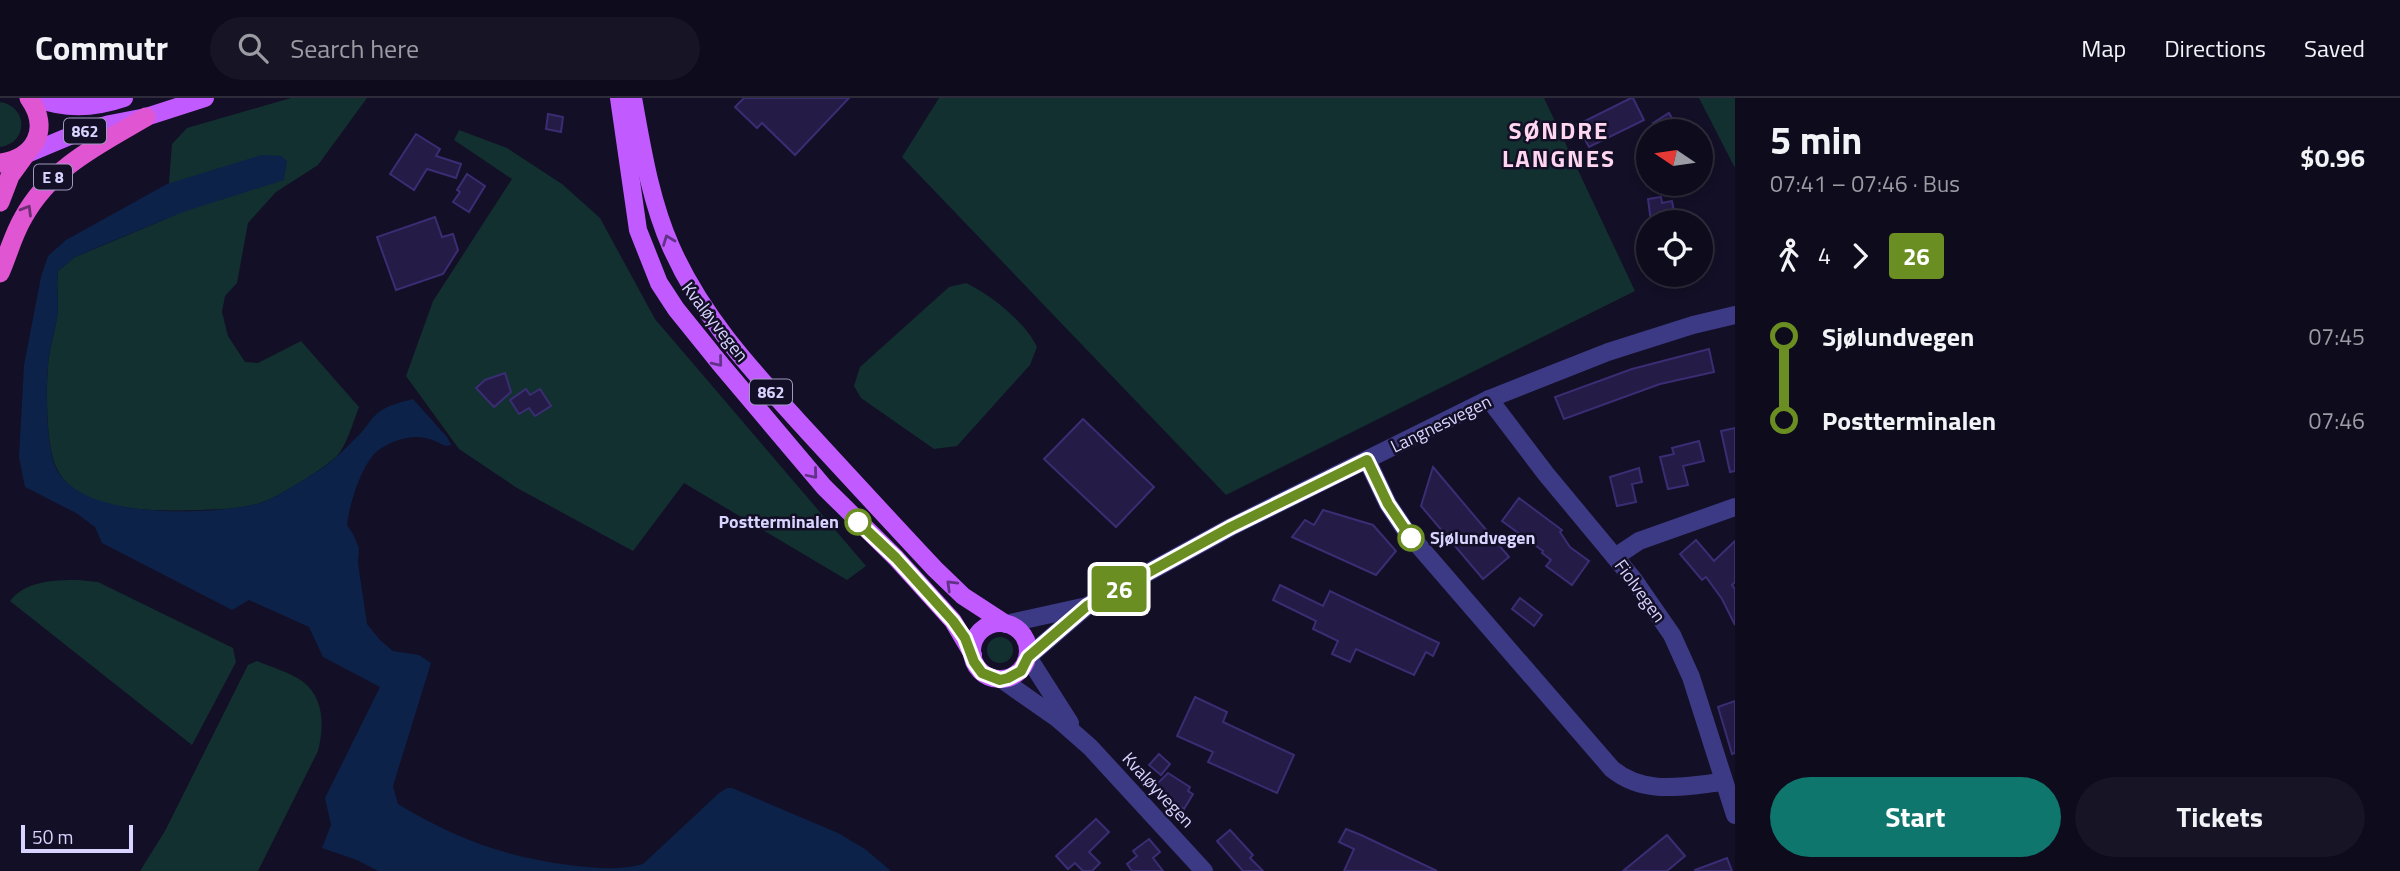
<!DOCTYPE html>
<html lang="en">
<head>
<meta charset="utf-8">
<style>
	body { margin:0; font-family:"Titillium Web",sans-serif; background:#171425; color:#f1f3f6; height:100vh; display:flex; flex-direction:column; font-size:26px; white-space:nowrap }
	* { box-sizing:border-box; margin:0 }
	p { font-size:23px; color:#9b9ba3 }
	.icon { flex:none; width:38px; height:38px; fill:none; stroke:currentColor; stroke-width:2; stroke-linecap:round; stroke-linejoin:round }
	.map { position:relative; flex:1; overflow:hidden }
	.drawer { display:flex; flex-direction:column; background:#0e0b1c; width:665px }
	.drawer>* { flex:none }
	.badge { padding:0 14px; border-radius:5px; font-size:24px; line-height:46px }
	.needle { width:46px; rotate:283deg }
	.controls { position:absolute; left:1636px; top:21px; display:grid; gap:14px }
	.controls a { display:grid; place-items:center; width:77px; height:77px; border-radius:50%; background:#0e0b1c; box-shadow:0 4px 10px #0003,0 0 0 2px #2e2b3b; font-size:35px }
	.scale { position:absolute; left:21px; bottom:18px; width:112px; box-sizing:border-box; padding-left:7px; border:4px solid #d9d4ff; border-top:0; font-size:19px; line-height:24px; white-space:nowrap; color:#d9d4ff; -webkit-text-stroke:5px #130f26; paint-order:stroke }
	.map>.badge { position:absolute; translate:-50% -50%; box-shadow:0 0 0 4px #fff }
	.legs { display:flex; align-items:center; gap:10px; height:77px; padding:0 35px; font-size:23px }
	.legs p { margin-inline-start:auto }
	.summary { display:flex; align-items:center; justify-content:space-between; height:119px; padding:0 35px }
	h1 { font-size:38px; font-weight:700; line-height:52px }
	.cta { display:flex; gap:14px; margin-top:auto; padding:14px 35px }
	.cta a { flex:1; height:80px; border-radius:42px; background:#0f766e; color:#fff; font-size:28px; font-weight:700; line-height:80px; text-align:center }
	.cta a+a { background:#171425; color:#f1f3f6 }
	ul { padding:0 35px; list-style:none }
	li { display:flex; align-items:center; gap:24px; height:84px; font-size:26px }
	li i { display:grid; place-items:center; width:10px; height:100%; margin:0 9px; background:currentColor }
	li i::after { content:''; width:18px; height:18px; margin:-9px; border:5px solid; border-radius:50%; background:#0e0b1c }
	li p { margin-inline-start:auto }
	li:first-child i { background:linear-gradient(#0000 50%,currentColor 0) }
	li:last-child i { background:linear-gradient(currentColor 50%,#0000 0) }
	header { display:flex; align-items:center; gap:42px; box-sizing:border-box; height:98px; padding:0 35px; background:#0e0b1c; border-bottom:2px solid #2e2b3b }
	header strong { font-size:33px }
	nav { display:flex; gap:38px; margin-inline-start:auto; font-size:24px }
	.search { width:490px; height:63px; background:#171425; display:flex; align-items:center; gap:18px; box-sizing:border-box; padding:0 24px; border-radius:38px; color:#9b9ba3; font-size:26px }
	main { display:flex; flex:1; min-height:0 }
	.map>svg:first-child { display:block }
	.green { fill:#12302f }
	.water { fill:#0c2248 }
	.building { fill:#241b47; stroke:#3b2d73; stroke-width:2 }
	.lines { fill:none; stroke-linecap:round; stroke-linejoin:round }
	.minor { stroke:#3d3a85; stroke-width:18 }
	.tertiary { stroke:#3d3a85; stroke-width:18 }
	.primary { stroke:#c25bff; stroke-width:18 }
	.trunk { stroke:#e055d1; stroke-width:19 }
	.oneway { stroke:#6f2e73 }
	.oneway2 { stroke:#623188 }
	.line-1-casing { stroke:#fff; stroke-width:16 }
	.line-1 { stroke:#6b8e23; stroke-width:10 }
	.stop-1-dot { fill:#fff; stroke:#6b8e23; stroke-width:3.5 }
	.labels { text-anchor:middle; stroke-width:5; stroke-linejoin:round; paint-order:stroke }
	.shield { fill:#130f26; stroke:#9e99be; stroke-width:2 }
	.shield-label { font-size:16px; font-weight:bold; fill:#d9d4ff }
	.street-label { font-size:18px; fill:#d9d4ff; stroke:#130f26 }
	.stop-label { font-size:18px; font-weight:bold; fill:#d9d4ff; stroke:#130f26; text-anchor:end }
	.district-label { font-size:24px; font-weight:bold; letter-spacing:2px; fill:#ffd6f0; stroke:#130f26 }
</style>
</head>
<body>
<header>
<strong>Commutr</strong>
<div class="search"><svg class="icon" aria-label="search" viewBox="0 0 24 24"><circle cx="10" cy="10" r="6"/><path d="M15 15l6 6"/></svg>Search here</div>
<nav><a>Map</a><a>Directions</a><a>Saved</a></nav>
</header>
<main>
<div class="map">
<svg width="1735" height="773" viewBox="0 0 1735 773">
	<rect width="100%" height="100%" fill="#130f26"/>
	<!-- green -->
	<g class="green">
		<path d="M 291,0 L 367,0 L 318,67 L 276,94 L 248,125 L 237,185 L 225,198 L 222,214 L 228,238 L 245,264 L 258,265 L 301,243 L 359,309 C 353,324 347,347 337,358 C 323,371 277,400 260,405 C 241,411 220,411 201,412 C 158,413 77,416 56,369 C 46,347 46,292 48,268 C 49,248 57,229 58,210 C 58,198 56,185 58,173 L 75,159 L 166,121 L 172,46 L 187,30 Z"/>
		<polygon points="939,0 1544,0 1635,193 1226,397 902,59"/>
		<polygon points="1699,0 1735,0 1735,70"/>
		<path d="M 0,4 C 28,8 29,45 0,49 Z"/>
		<polygon points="459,32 507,50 562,86 600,120 655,221 866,468 847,482 684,385 633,453 517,390 459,351 406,278 433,203 512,81 454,42"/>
		<path d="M 966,185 C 991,197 1025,224 1037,249 L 1030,267 L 957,348 L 934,351 L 861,300 L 854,288 L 860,269 L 949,189 Z"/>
		<path d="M 78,482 L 98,484 L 233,550 L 236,564 L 192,647 L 10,503 C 25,483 54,482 78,482 Z"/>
		<circle cx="1000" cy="552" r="13"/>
		<path d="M 257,563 C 271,569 289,574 302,583 C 325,600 324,629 318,653 L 258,773 L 140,773 L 165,733 L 248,567 Z"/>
	</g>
	<!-- water -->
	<path class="water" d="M 262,57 L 281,58 L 287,63 L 284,82 L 183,114 L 110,144 L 75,159 L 58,173 C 56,185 58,197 58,210 C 57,229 49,248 48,267 C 46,292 46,345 55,368 C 78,423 209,417 257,406 C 273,402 303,382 318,373 C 332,364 346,350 358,338 C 365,331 371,320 379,314 C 388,307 402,304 413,301 L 447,339 L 451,347 L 446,348 C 439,345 432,341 425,340 C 408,336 381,346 371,360 C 359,376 349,408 347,427 L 353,436 L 359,450 L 358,465 L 367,526 L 380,542 L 393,553 L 419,557 L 431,565 L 393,688 L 398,706 C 456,741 503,758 569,767 C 594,770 619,773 643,766 L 718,696 L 727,690 L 732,690 L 838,735 L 865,751 L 891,773 L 378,773 L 357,762 L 322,750 L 331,727 L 325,700 L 380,589 L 323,559 L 309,529 L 249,502 L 232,512 L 102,445 L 95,429 L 76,415 L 25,389 L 19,359 L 24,267 L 41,179 L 48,158 L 66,142 L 167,86 Z"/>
	<!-- building -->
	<g class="building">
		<polygon points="744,0 849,0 795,57 762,25 757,30 735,9"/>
		<polygon points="1631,0 1633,0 1644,22 1589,49 1577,27"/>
		<polygon points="1669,15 1680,33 1658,33 1653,25"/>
		<polygon points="548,16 563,19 561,34 546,31"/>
		<polygon points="416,36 440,51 436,58 461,66 456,80 427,71 414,92 390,76"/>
		<polygon points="467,76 485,88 469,114 453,104 460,94 457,92"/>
		<polygon points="1661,99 1662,105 1672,103 1676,124 1651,124 1648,101"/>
		<polygon points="435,119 442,139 453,136 458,152 443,176 396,192 377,139"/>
		<polygon points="1709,251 1714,274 1660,286 1564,321 1555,299 1632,271"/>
		<polygon points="505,275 511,294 494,309 476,290 485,282"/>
		<polygon points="526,291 530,297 540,291 551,308 535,318 529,310 519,316 510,302"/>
		<polygon points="1083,321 1154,389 1116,429 1044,361"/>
		<polygon points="1735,330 1735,373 1730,374 1721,333"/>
		<polygon points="1699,343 1704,363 1683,368 1688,387 1668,391 1660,359 1674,356 1672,350"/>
		<polygon points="1433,369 1509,459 1483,481 1421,408"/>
		<polygon points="1639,370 1642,384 1632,386 1636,404 1617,408 1610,379"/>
		<polygon points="1519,400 1562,432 1560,434 1570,449 1589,463 1572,487 1546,468 1551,462 1542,455 1543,453 1502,423"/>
		<polygon points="1323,412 1373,427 1396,453 1376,477 1292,439 1305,422 1314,427"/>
		<polygon points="1696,442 1714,463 1735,443 1735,484 1732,487 1735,491 1735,527 1722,501 1706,479 1702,482 1680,456"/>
		<polygon points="1280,487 1323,508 1330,493 1439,545 1433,558 1426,554 1414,577 1356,551 1350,564 1332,556 1338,543 1313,531 1316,523 1273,502"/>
		<polygon points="1520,500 1542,517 1534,528 1512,511"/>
		<polygon points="1195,599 1227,614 1223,624 1294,657 1277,695 1208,664 1213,654 1177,638"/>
		<polygon points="1735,603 1735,655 1732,656 1718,609"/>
		<polygon points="1159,656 1170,666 1161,677 1149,667"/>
		<polygon points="1168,675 1190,689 1188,693 1193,696 1184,711 1166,699 1162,703 1151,692"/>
		<polygon points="1096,721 1109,734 1089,754 1100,765 1092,773 1083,773 1075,765 1068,771 1056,758"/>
		<polygon points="1346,731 1361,737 1437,773 1344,773 1354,751 1339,744"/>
		<polygon points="1230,732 1253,757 1250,760 1263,773 1243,773 1217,743"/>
		<polygon points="1667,737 1685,758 1667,773 1623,773"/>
		<polygon points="1149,741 1160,754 1153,760 1163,773 1132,773 1127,766 1137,758 1133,753"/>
		<polygon points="1727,760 1732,773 1695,773 1695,772"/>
	</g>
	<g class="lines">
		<!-- minor -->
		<g class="minor">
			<polyline points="1489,301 1546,376 1634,482 1672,537 1691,579 1735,717"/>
			<path d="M 1367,362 L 1388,406 L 1406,433 L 1612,671 C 1645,698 1684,688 1723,684"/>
			<polyline points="1615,459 1639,443 1735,409"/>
		</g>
		<!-- tertiary -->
		<g class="tertiary">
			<polyline points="1006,526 1087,508 1231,429 1489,301 1608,254 1693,227 1735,217"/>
			<polyline points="1001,581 1058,621 1090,649 1204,773"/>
			<polyline points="1070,625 1028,559 1085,510"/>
		</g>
		<!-- primary -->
		<g class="primary">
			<path d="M 34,0 C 65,11 92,11 124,0"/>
			<polyline points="619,0 638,132 659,185 676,211 722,268 824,389 896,460 953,523 973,557"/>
			<path d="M 633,0 C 642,49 650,102 671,149 C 701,217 749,269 798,323 C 844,373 889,422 935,471 L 963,498 L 1006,526"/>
			<polyline points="27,56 77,35 110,26 146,19 205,0"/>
			<circle cx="1000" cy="553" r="28"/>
		</g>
		<!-- trunk -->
		<g class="trunk">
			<path d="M 0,65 C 35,60 51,31 29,0"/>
			<polyline points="0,104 10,78 26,56"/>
			<path d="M 0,175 C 8,157 13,137 23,120 C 50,70 98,47 146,19"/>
		</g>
	</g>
	<!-- one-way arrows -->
	<defs><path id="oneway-chevron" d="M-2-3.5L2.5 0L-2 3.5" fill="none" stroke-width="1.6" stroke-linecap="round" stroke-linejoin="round" transform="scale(1.75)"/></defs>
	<use class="oneway" href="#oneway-chevron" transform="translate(27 112) rotate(-59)"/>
	<g class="oneway2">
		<use href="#oneway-chevron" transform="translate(668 142) rotate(-111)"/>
		<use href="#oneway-chevron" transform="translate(718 264) rotate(51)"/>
		<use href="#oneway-chevron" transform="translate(813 376) rotate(50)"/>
		<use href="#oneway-chevron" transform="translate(951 487) rotate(-136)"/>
	</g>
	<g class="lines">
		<!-- line-1 casing -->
		<g class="line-1-casing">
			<polyline id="line-1" points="858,424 896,460 953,523 965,540 974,564 982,575 1000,582 1008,580 1021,573 1028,559 1087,508 1231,429 1367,362 1388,406 1411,440"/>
		</g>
		<!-- line-1 -->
		<use href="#line-1" class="line-1"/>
	</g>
	<!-- markers -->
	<g class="stop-1-dot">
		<circle cx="858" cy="424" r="12"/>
		<circle cx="1411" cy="440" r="12"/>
	</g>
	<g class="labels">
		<!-- shield labels -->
		<g class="shield">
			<rect x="64" y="20.5" width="42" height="25" rx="5"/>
			<rect x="34" y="66.5" width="38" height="25" rx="5"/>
			<rect x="750" y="281.5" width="42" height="25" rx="5"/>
		</g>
		<g class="shield-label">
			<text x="85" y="39">862</text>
			<text x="53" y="85">E 8</text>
			<text x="771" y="300">862</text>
		</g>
		<!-- street labels -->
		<g class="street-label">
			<text transform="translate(715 224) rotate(52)" y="6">Kvaløyvegen</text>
			<text transform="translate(1441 326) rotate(-26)" y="6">Langnesvegen</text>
			<text transform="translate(1640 493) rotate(54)" y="6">Fiolvegen</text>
			<text transform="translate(1158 692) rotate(47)" y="6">Kvaløyvegen</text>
		</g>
		<!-- stop labels -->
		<g class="stop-label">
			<text x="839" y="430">Postterminalen</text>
			<text x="1430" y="446" text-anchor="start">Sjølundvegen</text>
		</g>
		<!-- district labels -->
		<g class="district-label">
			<text x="1559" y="41">SØNDRE<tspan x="1559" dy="28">LANGNES</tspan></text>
		</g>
	</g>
</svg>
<div class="controls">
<a><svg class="needle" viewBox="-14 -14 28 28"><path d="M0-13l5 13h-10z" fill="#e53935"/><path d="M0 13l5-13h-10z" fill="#9b9ba3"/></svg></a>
<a><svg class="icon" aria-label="locate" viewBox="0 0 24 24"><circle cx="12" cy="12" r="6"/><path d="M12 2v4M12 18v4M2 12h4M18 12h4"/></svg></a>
</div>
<div class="scale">50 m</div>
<b class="badge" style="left:1119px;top:491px;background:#6b8e23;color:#fff">26</b>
</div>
<section class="drawer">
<div class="summary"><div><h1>5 min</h1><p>07:41 – 07:46 · Bus</p></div><b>$0.96</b></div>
<div class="legs"><svg class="icon" aria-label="walk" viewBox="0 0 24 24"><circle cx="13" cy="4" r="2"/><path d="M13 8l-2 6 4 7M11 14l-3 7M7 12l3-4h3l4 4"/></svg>4<svg class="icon" aria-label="forward" viewBox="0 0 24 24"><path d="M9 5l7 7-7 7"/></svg><b class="badge" style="background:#6b8e23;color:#fff">26</b></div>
<ul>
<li><i style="color:#6b8e23"></i><b>Sjølundvegen</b><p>07:45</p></li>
<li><i style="color:#6b8e23"></i><b>Postterminalen</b><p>07:46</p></li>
</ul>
<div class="cta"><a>Start</a><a>Tickets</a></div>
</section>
</main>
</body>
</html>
